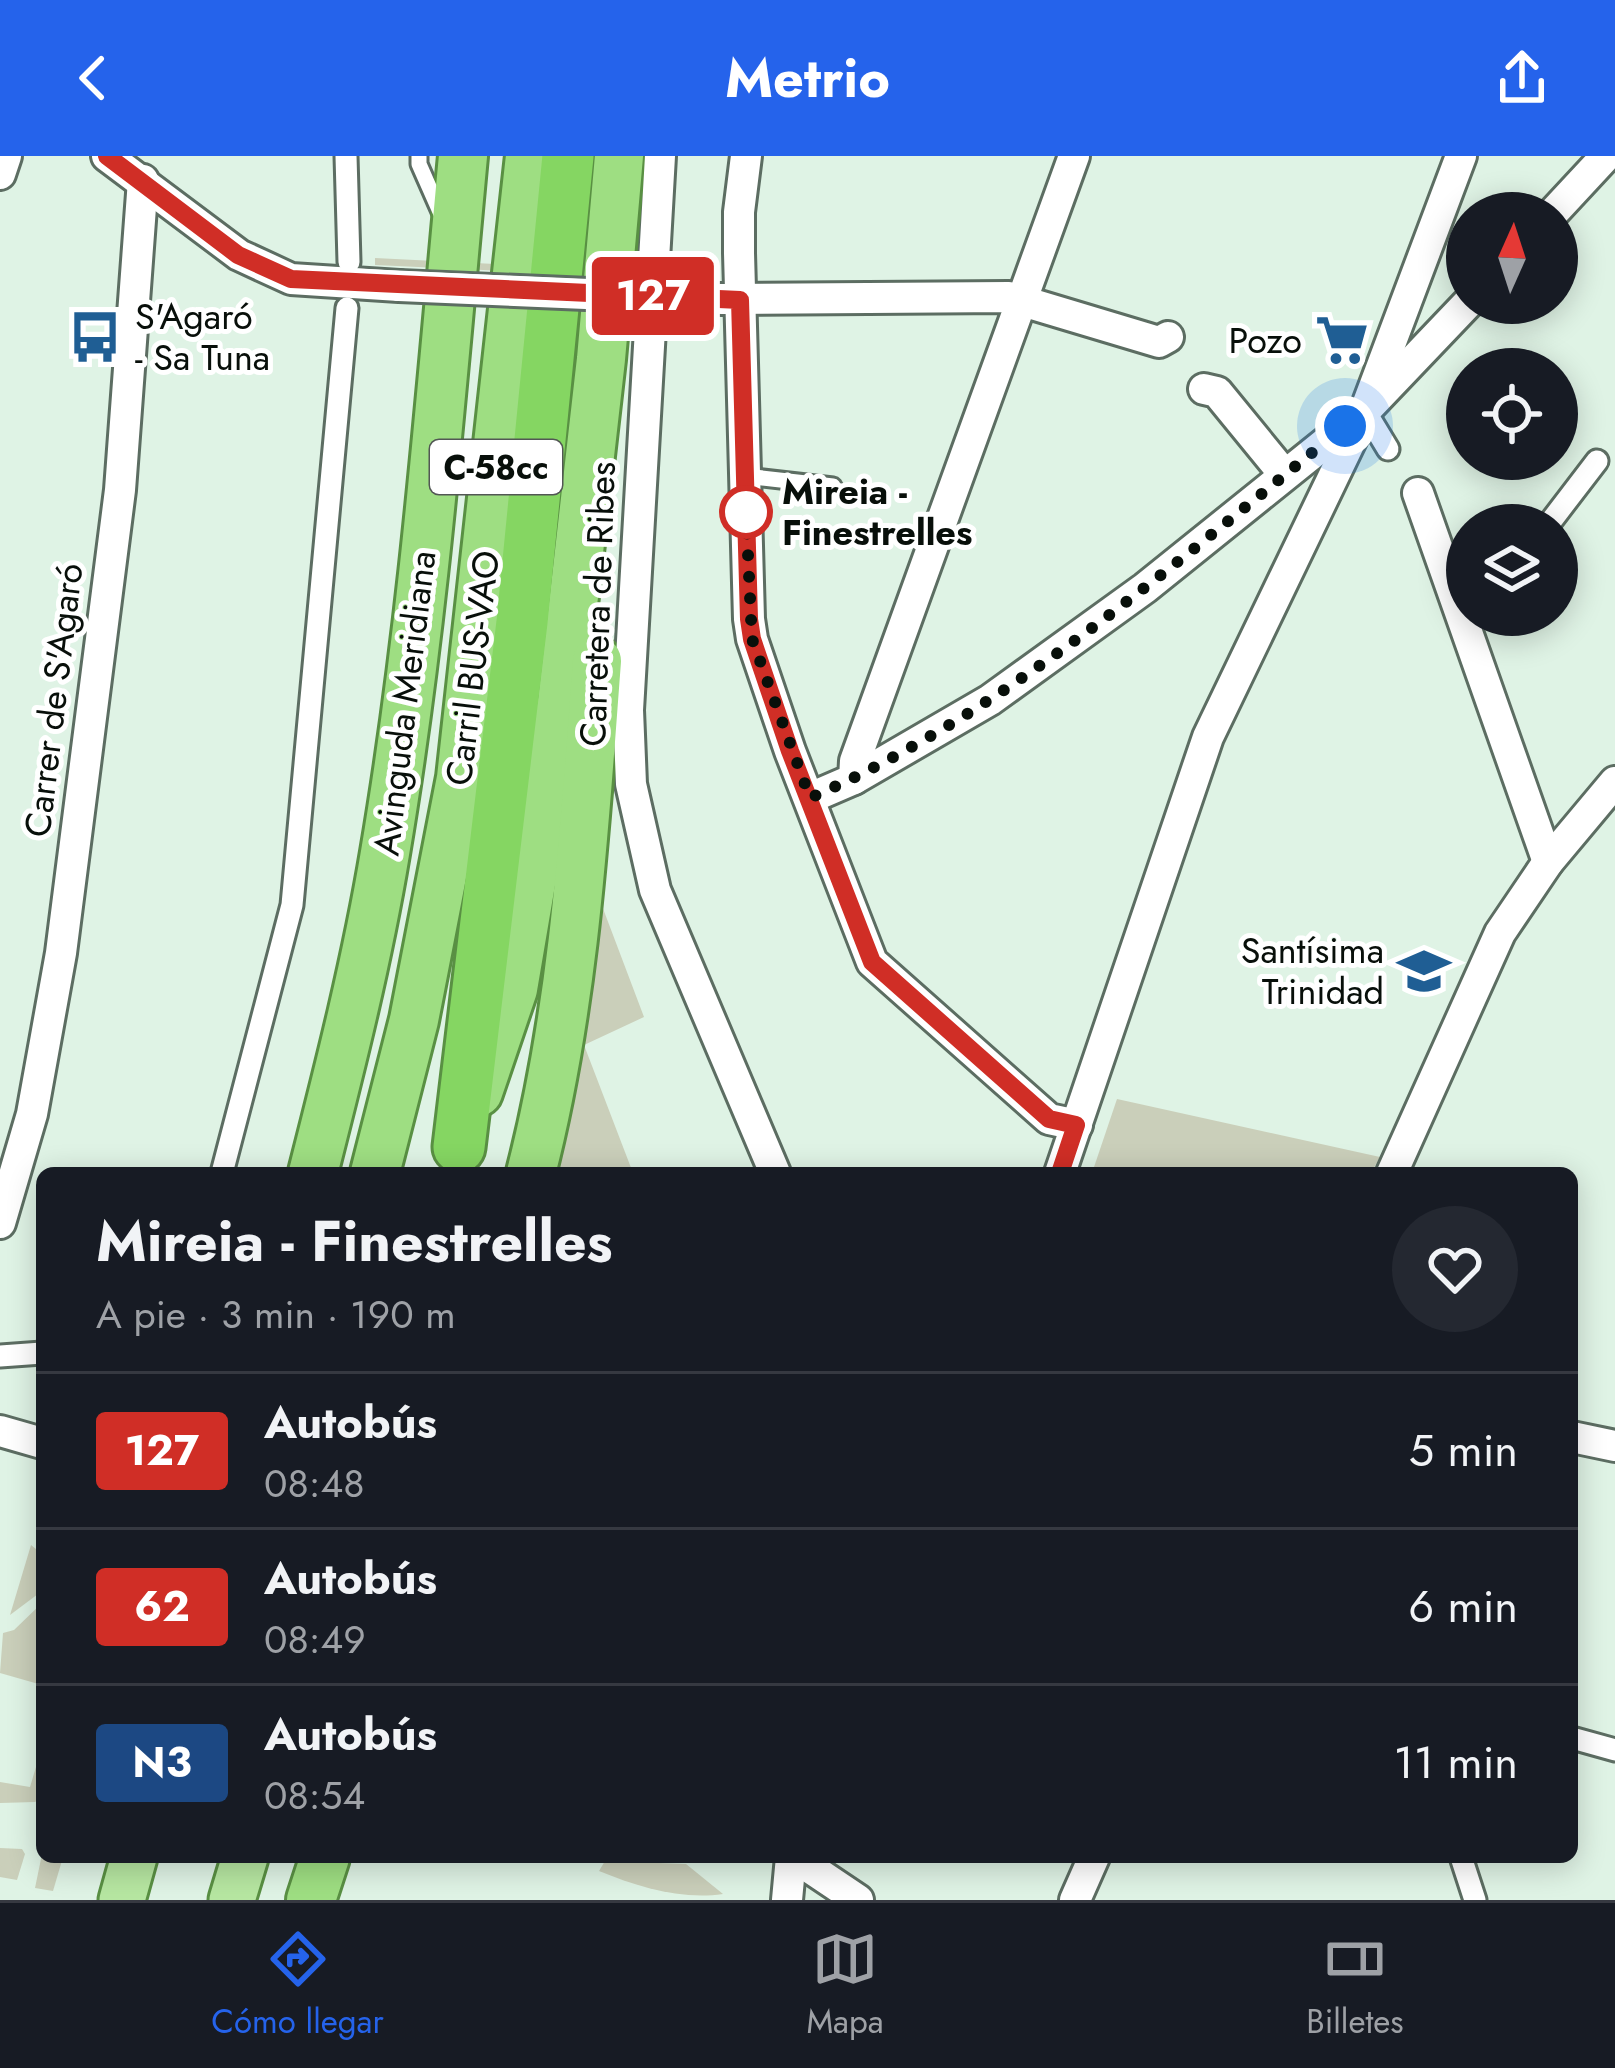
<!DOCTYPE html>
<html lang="es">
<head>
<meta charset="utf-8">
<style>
	body { margin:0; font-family:Jost,sans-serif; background:#242831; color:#f1f3f6; height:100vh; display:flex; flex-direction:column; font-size:45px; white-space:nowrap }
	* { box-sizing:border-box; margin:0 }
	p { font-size:39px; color:#9ea1a6 }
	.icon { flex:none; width:66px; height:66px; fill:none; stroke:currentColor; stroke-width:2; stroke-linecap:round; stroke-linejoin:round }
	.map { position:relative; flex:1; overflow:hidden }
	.details { position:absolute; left:36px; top:1011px; width:1542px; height:696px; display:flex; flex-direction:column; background:#171b24; border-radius:18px; box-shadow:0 6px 30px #0003 }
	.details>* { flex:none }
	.badge { padding:0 24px; border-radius:9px; font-size:42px; line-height:78px }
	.needle { width:78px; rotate:3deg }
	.controls { position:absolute; left:1446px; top:36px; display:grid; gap:24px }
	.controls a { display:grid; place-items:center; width:132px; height:132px; border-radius:50%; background:#171b24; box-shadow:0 6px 30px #0003; font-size:60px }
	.you { position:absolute; width:60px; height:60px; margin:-30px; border:9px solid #fff; border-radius:50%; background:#1a73e8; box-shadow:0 0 0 18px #1a73e833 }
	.map>.badge { position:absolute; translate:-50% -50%; box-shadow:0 0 0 6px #fff }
	.round { display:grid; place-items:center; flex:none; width:126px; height:126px; border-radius:63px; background:#242831 }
	.summary { display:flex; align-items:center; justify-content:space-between; height:204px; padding:0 60px }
	h1 { font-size:57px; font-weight:700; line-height:90px }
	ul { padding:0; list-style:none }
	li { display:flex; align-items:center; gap:36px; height:156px; padding:0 60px; border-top:3px solid #363941 }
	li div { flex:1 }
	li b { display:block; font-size:45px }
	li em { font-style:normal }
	li .badge { min-width:132px; font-weight:700; text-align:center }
	header { display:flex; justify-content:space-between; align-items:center; height:156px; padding:0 60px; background:#2563eb; color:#fff; font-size:54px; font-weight:700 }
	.tab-bar { display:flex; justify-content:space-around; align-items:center; height:168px; border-top:3px solid #363941; background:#171b24; font-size:33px; color:#9ea1a6 }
	.tab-bar a { display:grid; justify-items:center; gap:6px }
	.tab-bar .on { color:#2563eb }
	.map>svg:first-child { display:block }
	.green { fill:#cacfba }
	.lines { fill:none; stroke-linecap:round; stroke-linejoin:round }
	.service-casing { stroke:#5c6d62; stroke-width:21 }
	.pedestrian-casing { stroke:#5c6d62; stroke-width:27 }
	.minor-casing { stroke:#5c6d62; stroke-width:36 }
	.primary-casing { stroke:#599043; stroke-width:51 }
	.trunk-casing { stroke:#599043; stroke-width:54 }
	.motorway-casing { stroke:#599043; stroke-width:57 }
	.service { stroke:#fff; stroke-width:15 }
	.pedestrian { stroke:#fff; stroke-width:21 }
	.minor { stroke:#fff; stroke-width:30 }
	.primary { stroke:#b6e6a1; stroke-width:45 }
	.trunk { stroke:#9ede82; stroke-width:48 }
	.motorway { stroke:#85d662; stroke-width:51 }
	.minor-bridge-casing { stroke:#5c6d62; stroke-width:36; stroke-linecap:butt }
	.minor-bridge { stroke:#fff; stroke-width:30 }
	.line-casing { stroke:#fff; stroke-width:27 }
	.line { stroke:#d02e26; stroke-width:18 }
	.walk { stroke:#080f0a; stroke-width:12; stroke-dasharray:0 21.6 }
	.stop-dot { fill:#fff; stroke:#d02e26; stroke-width:6 }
	.labels { text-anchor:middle; stroke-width:10; stroke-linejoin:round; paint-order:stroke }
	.shield { fill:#fff; stroke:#525754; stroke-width:3 }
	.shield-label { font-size:33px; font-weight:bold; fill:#080f0a }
	.poi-label { font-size:36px; fill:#080f0a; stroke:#fff; text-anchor:end }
	.stop-label { font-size:36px; font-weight:bold; fill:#080f0a; stroke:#fff; text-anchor:start }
	.street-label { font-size:36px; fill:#080f0a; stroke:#fff }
</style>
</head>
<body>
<header><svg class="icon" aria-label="back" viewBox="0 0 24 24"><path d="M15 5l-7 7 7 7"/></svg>Metrio<svg class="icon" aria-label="share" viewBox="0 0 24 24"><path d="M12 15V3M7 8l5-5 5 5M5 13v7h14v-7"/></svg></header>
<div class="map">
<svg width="1615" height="1744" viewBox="0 0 1615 1744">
	<rect width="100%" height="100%" fill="#dff3e5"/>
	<!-- green -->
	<g class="green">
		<polygon points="375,102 700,118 699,124 375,109"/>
		<polygon points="596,734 644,861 584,889 633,1017 543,1017"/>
		<polygon points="1117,943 1380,1001 1371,1017 1092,1017"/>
		<polygon points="31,1389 42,1398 42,1435 10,1459"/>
		<polygon points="42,1447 42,1529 0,1517 3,1477 14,1474"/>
		<polygon points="39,1601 42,1602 42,1641 35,1646 0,1647 0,1626 30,1631"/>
		<polygon points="0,1692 22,1693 25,1698 17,1724 0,1721"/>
		<polygon points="42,1698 63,1701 53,1735 35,1732"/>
		<path d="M 605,1705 L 686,1708 L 723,1738 C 681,1744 638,1731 599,1715 Z"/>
	</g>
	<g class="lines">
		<!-- service casing -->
		<g class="service-casing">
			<g id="service">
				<polyline points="419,0 419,8 441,58"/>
				<polyline points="745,320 833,330"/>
			</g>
		</g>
		<!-- pedestrian casing -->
		<g class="pedestrian-casing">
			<g id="pedestrian">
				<polyline points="346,0 349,106"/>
				<polyline points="1365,255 1388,293"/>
				<polyline points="1548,369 1597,305"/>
				<polyline points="222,1017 292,749 347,152"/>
				<polyline points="0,1200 42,1197"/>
				<polyline points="1572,1582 1615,1594"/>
				<polyline points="1461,1701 1475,1744"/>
			</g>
		</g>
		<!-- minor casing -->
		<g class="minor-casing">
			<g id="minor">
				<polyline points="107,0 239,99 291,123 399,130"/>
				<polyline points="660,0 628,554 631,628 655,734 775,1017"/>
				<polyline points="746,0 739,56 739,97 749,463 752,483 790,595 872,806 1049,963 1077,969"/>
				<polyline points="0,18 6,0"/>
				<polyline points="1553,57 1606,0"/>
				<polyline points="721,143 1009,141 1159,186 1168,181"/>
				<polyline points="1204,233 1217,236 1284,318"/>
				<polyline points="1418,337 1548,706"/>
				<polyline points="854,623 990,544 1145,432 1365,255 1468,147"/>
				<polyline points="810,642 854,623 855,605 1074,0"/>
				<polyline points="1060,1017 1208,581 1365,255 1461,0"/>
				<polyline points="1392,1017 1500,777 1548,706 1615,626"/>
				<polyline points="0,1067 32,958 61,797 120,334 143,24"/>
				<polyline points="0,1275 42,1287"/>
				<polyline points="1572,1281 1615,1290"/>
				<polyline points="794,1701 858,1744"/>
				<polyline points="787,1744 791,1701"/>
				<polyline points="1075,1744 1094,1701"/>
			</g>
		</g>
		<!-- primary casing -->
		<g class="primary-casing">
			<g id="primary">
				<polyline points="122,1744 134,1701"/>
				<polyline points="232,1744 245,1701"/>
			</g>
		</g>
		<!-- trunk casing -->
		<g class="trunk-casing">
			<g id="trunk">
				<polyline points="478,936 513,833 562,545 601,203 619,0"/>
				<path d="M 313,1017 C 340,911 367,805 385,697 C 424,467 441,232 463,0"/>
				<polyline points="375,1017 414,864 461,622 530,0"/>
				<path d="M 531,1017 C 574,850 584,676 597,505"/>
				<polyline points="311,1744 325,1701"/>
			</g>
		</g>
		<!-- motorway casing -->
		<g class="motorway-casing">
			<polyline id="motorway" points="459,991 522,466 568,0"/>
		</g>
		<!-- service -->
		<use href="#service" class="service"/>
		<!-- pedestrian -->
		<use href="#pedestrian" class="pedestrian"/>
		<!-- minor -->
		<use href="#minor" class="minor"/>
		<!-- primary -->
		<use href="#primary" class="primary"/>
		<!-- trunk -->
		<use href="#trunk" class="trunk"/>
		<!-- motorway -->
		<use href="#motorway" class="motorway"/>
		<!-- minor-bridge casing -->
		<g class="minor-bridge-casing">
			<polyline id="minor-bridge" points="399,130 705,143"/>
		</g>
		<!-- minor-bridge -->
		<use href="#minor-bridge" class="minor-bridge"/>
	</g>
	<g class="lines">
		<!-- line casing -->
		<g class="line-casing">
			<polyline id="line" points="107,0 238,99 291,123 740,144 749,463 752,483 790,595 872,806 1049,963 1076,969 1060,1017"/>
		</g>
		<!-- line -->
		<use href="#line" class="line"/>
		<!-- walk -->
		<path class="walk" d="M 746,356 L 752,483 L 810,642 C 1010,554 1176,406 1345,270"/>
	</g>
	<!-- icons -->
	<defs>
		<g id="bus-bare" transform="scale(4.14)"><path d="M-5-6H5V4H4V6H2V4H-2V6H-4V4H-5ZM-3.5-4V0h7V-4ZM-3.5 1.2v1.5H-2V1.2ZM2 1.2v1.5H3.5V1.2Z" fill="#1f5e94" stroke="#fff" stroke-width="2.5" paint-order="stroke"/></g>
		<g id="supermarket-bare" transform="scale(4.14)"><path d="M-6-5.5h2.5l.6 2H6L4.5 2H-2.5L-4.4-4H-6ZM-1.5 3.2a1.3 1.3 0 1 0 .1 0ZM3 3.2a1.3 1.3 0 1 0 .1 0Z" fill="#1f5e94" stroke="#fff" stroke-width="2.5" paint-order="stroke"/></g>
		<g id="school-bare" transform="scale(4.14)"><path d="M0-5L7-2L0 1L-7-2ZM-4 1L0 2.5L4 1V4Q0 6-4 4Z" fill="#1f5e94" stroke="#fff" stroke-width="2.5" paint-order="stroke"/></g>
	</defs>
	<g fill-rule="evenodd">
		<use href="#bus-bare" x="95" y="181"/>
		<use href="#supermarket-bare" x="1342" y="184"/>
		<use href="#school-bare" x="1424" y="815"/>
	</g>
	<!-- markers -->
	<circle class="stop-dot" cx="746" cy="356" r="24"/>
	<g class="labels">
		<!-- shield labels -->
		<rect class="shield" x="430" y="284" width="132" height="54" rx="9"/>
		<g class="shield-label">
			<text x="496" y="323">C-58cc</text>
		</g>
		<!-- poi labels -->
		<g class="poi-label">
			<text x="135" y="173" text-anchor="start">S'Agaró<tspan x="135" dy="41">- Sa Tuna</tspan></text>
			<text x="1302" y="197">Pozo</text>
			<text x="1384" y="807">Santísima<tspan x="1384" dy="41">Trinidad</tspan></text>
		</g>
		<!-- stop labels -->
		<g class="stop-label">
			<text x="782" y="348">Mireia -<tspan x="782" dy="41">Finestrelles</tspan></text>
		</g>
		<!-- street labels -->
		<g class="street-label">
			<text transform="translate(597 448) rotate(-88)" y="13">Carretera de Ribes</text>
			<text transform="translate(472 512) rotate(-83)" y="13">Carril BUS-VAO</text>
			<text transform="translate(53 544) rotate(-83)" y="13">Carrer de S'Agaró</text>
			<text transform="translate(404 547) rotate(-83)" y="13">Avinguda Meridiana</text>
		</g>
	</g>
</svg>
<div class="controls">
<a><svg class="needle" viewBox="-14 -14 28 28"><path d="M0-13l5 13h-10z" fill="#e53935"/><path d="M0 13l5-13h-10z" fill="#9ea1a6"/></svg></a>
<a><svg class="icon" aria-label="locate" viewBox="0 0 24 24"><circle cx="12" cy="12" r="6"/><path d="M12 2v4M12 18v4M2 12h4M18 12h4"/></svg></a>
<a><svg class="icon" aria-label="layers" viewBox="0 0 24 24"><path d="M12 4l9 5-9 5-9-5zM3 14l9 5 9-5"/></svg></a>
</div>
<div class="you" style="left:1345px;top:270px"></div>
<b class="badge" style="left:653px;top:140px;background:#d02e26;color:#fff">127</b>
<section class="details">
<div class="summary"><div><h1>Mireia - Finestrelles</h1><p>A pie · 3 min · 190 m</p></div><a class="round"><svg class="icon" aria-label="heart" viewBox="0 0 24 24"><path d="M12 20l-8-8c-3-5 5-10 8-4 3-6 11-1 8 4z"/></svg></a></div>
<ul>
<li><span class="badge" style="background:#d02e26;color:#fff">127</span><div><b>Autobús</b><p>08:48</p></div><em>5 min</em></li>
<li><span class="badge" style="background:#d02e26;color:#fff">62</span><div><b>Autobús</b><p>08:49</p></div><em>6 min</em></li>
<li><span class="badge" style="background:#1c4883;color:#fff">N3</span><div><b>Autobús</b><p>08:54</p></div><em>11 min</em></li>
</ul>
</section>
</div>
<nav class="tab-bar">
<a class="on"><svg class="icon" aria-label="directions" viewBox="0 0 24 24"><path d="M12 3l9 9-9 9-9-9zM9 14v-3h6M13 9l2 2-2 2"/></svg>Cómo llegar</a>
<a><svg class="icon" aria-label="map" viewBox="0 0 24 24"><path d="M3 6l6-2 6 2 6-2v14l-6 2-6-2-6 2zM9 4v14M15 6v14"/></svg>Mapa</a>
<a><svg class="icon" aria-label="tickets" viewBox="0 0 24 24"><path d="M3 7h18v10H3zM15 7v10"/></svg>Billetes</a>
</nav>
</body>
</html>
